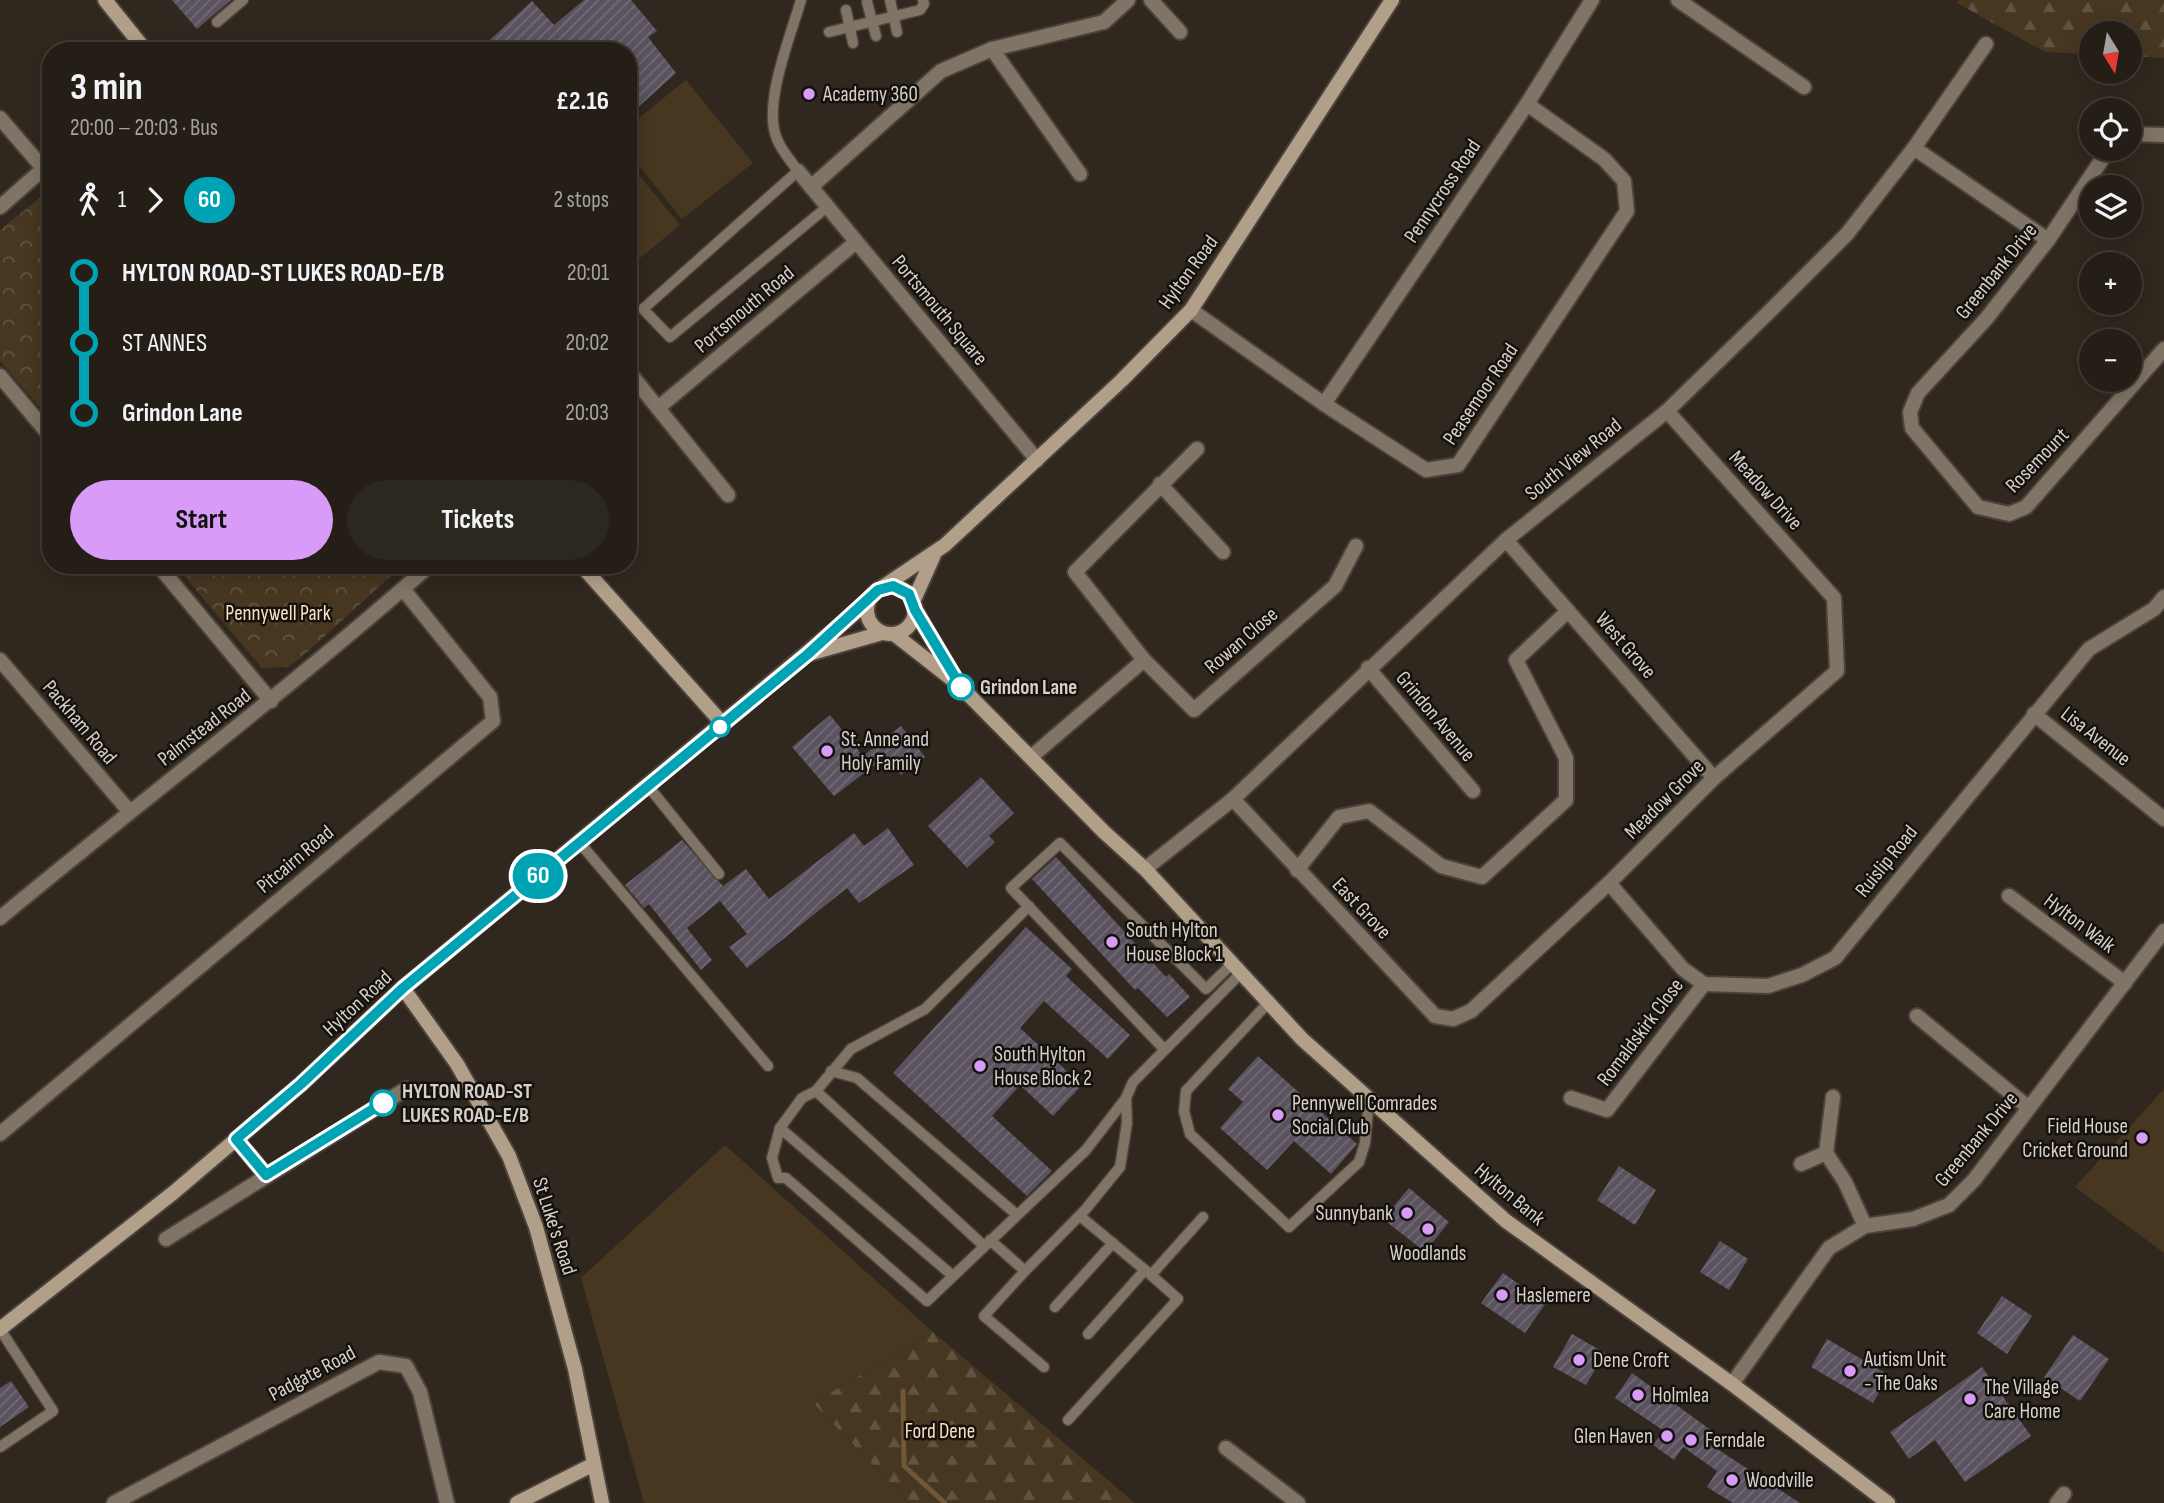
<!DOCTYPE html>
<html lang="en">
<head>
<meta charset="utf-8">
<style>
	body { margin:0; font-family:"Sofia Sans Condensed",sans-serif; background:#2c271f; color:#f1f3f6; height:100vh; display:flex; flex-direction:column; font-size:26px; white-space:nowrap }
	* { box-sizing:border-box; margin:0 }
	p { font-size:23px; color:#a3a2a1 }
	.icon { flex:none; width:38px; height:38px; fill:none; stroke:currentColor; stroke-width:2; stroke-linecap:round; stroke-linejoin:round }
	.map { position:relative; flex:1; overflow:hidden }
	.sheet { position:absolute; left:42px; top:42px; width:595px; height:532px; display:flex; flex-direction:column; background:#241e16; border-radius:28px; box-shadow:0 4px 18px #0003,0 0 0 2px #413c35 }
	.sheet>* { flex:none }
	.badge { padding:0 14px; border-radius:23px; font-size:24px; line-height:46px }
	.needle { width:46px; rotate:169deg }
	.buttons { position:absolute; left:2079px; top:21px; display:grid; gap:14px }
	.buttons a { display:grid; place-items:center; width:63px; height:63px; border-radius:50%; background:#241e16; box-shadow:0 4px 18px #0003,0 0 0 2px #413c35; font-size:35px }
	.map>.badge { position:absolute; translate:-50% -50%; box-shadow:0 0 0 4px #fff }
	.legs { display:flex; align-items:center; gap:10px; height:77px; padding:0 28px; font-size:23px }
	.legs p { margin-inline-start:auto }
	.overview { display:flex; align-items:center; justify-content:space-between; height:119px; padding:0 28px }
	h1 { font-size:38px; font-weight:700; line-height:52px }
	.cta { display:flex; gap:14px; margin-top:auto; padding:14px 28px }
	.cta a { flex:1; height:80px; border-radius:42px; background:#d89bf8; color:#111; font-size:28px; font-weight:700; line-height:80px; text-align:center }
	.cta a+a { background:#2c271f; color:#f1f3f6 }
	ul { padding:0 28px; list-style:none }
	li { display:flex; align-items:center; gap:24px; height:70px; font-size:26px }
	li i { display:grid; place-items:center; width:10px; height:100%; margin:0 9px; background:currentColor }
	li i::after { content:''; width:18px; height:18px; margin:-9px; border:5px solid; border-radius:50%; background:#241e16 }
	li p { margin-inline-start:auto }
	li:first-child i { background:linear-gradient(#0000 50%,currentColor 0) }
	li:last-child i { background:linear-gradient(currentColor 50%,#0000 0) }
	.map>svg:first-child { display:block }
	.green { fill:#473721 }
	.forest { fill:url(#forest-firs) }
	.park { fill:url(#park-crowns) }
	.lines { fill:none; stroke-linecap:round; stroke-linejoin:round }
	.stream { stroke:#6f5738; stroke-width:5 }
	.building { fill:url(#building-hatch) }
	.lane-casing { stroke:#4b433a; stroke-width:13 }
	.street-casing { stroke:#4b433a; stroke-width:18 }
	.secondary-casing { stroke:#4b433a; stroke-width:18 }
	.lane { stroke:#7f7466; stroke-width:10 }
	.street { stroke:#7f7466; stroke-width:14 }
	.secondary { stroke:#b19f89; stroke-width:14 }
	.line-1-casing { stroke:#fff; stroke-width:16 }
	.line-1 { stroke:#00a3b4; stroke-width:10 }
	.poi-dot { fill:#d89bf8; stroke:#15110d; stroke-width:2.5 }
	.stop-1-dot { fill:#fff; stroke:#00a3b4; stroke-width:3.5 }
	.labels { text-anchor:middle; stroke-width:5; stroke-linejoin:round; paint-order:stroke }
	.poi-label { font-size:21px; fill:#d6d0ca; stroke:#15110d; text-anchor:start }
	.street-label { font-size:21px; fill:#d6d0ca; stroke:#15110d }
	.park-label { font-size:21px; fill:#fae0c0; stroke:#15110d }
	.stop-label { font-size:21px; font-weight:bold; fill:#d6d0ca; stroke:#15110d; text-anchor:start }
</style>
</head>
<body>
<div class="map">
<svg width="2164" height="1503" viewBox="0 0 2164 1503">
	<defs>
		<pattern id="forest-firs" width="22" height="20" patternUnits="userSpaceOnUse" patternTransform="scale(1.75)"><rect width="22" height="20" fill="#473721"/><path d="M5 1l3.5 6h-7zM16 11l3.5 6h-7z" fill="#615340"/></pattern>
		<pattern id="park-crowns" width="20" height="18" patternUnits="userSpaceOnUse" patternTransform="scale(1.75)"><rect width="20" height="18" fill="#473721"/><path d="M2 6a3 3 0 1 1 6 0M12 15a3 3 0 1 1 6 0" fill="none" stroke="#615340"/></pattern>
		<pattern id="building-hatch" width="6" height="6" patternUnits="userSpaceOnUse" patternTransform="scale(1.75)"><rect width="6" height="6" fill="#5a535f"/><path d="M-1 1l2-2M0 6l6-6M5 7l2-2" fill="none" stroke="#716b75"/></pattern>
	</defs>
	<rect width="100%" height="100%" fill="#30281e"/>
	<!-- green -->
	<g class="green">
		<polygon points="686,80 753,163 682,219 628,152 628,127"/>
		<polygon points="628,162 680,225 628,268"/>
		<polygon points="2164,1089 2164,1253 2075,1187"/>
		<polygon points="725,1145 933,1332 813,1403 910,1503 644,1503 581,1278"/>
	</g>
	<!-- forest -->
	<g class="forest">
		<polygon points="1959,0 2164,0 2164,58 2130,56 2130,33 2091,33 2091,54 2045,52 1957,3"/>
		<polygon points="933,1332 1135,1503 910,1503 813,1403"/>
	</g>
	<!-- park -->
	<g class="park">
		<polygon points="51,189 51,420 0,361 0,230"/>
		<polygon points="175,565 403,565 304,655 288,667 262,668"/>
	</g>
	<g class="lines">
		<!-- stream -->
		<polyline class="stream" points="903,1391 904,1466 945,1503"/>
	</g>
	<!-- building -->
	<g class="building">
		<polygon points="172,0 231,0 197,29"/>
		<polygon points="584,0 631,0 657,31 648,37 676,73 636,109 628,99 628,51 478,51 532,1 554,25"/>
		<polygon points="830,715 863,756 901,726 925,757 901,775 885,757 834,796 792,747"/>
		<polygon points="981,777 1014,813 989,836 995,842 967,868 928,826"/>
		<polygon points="888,828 914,865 859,903 847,888 747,968 729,947 747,934 720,901 687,928 712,960 701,970 649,904 644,908 625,885 682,840 723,886 746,869 769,899 854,833 864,846"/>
		<polygon points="1056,857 1166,977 1169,974 1190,997 1167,1017 1138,988 1135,990 1032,879"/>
		<polygon points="1026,927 1072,969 1066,976 1130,1035 1108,1059 1044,1001 1020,1028 1082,1085 1053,1116 1020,1085 992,1116 1052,1171 1027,1196 893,1073"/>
		<polygon points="1258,1056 1357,1144 1331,1174 1294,1141 1267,1170 1220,1128 1243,1102 1228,1089"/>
		<polygon points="1619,1166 1656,1190 1635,1225 1597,1200"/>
		<polygon points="1409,1188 1449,1222 1425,1252 1383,1219"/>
		<polygon points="1720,1241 1748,1259 1729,1290 1700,1272"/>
		<polygon points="1503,1273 1546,1303 1525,1333 1481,1303"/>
		<polygon points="2002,1296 2032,1316 2007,1354 1977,1333"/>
		<polygon points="1572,1334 1605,1353 1586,1385 1553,1367"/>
		<polygon points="2073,1335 2109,1359 2080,1401 2044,1377"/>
		<polygon points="1827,1339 1889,1375 1873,1403 1811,1367"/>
		<polygon points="1982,1367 2031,1436 1965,1482 1935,1440 1909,1459 1890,1432"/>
		<polygon points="1632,1373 1715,1433 1708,1443 1800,1503 1733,1503 1707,1487 1717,1471 1683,1447 1674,1460 1653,1445 1664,1431 1615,1398"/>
		<polygon points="11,1381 29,1407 0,1427 0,1388"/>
	</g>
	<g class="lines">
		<!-- lane casing -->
		<g class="lane-casing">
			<g id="lane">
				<path d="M 801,0 C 791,35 762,105 777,139 C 781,150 791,161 798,171 L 643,309 L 670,337 L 827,207"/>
				<polyline points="890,0 897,32"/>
				<polyline points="867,2 876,36"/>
				<polyline points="846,10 853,43"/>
				<polyline points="217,22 243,0"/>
				<polyline points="829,32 920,10 924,4 923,0"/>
				<polyline points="648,786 719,874"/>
				<polyline points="579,842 768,1066"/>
				<polyline points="1268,1003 1186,1091 1184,1111 1190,1134 1289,1227 1359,1162 1365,1143 1369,1099"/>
				<polyline points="1164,1049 1011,888 1060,843 1206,989 1231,965"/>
				<polyline points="831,1071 857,1078 1017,1215"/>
				<polyline points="816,1091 851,1049 925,1009 1029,906"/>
				<polyline points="780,1128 802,1098 816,1091 984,1246"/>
				<polyline points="1080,1216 1151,1275 1203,1217"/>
				<polyline points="990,1240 1025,1271 1085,1210 1120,1167 1127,1123 1126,1098 1133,1082 1240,974"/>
				<polyline points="1025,1271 984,1316 1044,1367"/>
				<polyline points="953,1276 780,1128 772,1158 778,1178 786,1178 927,1301 1086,1150 1126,1098"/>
				<polyline points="1055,1307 1113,1243"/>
				<polyline points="1088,1334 1145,1270"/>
				<polyline points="1068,1420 1178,1299 1151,1275"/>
				<polyline points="0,1447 53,1411 0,1329"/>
			</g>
		</g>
		<!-- street casing -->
		<g class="street-casing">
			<g id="street">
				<polyline points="1151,0 1180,32"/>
				<polyline points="1678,0 1804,87"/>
				<polyline points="992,49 1080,174"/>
				<polyline points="0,118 43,168"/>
				<polyline points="2130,134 2164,135"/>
				<polyline points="1914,148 2048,240"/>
				<polyline points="2109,149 2048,240 1986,319 1918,393 1910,412 1912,428 1978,507 2009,514 2026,507 2164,349"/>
				<polyline points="798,171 1037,460"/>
				<polyline points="811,187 941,71 992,49 1104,22 1128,0"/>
				<polyline points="0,207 51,162"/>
				<polyline points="1191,310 1324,404 1426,470 1458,465 1627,211 1624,181 1604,159 1527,104"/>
				<polyline points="628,371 728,495"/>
				<polyline points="0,376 51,437"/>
				<polyline points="1324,404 1527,104 1592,0"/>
				<polyline points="658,408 856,242"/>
				<polyline points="1197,449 1075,572 1144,660 1194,710 1335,586 1356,546"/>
				<polyline points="1160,484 1223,552"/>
				<polyline points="1506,540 1714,778"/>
				<polyline points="158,565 271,701"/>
				<polyline points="0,660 129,811"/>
				<polyline points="1368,668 1473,791"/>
				<polyline points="2034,714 2164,819"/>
				<polyline points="1031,757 1144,660"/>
				<polyline points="1233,799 1435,1016 1453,1019 1471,1011 1609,883 1714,778 1837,671 1834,598 1667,411"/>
				<polyline points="1145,869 1233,799 1506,540 1667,411 1771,310 1847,234 1914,148 1986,44"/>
				<polyline points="1297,870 1339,817 1369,811 1441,866 1482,877 1566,800 1566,758 1516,660 1568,611"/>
				<polyline points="1609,883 1683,969 1704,984 1768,986 1802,975 1835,958 2089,649 2154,609 2164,597"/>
				<polyline points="2009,896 2125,983"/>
				<path d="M 0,918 C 143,799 291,688 430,565"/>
				<polyline points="1917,1016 2029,1108"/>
				<polyline points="1833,1097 1826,1153 1845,1182 1865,1226"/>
				<polyline points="1571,1098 1607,1110 1704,984"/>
				<polyline points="0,1134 493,721 490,697 403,589"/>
				<polyline points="236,1139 266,1175"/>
				<polyline points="1801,1164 1826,1153"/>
				<polyline points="166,1239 406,1089"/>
				<polyline points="1732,1384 1829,1248 1865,1226 1913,1219 1949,1205 1974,1180 2164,931"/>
				<polyline points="1226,1448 1298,1503"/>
				<polyline points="114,1503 379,1362 406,1366 420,1392 447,1503"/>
				<polyline points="2057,1503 2064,1494"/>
			</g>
		</g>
		<!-- secondary casing -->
		<g class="secondary-casing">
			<g id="secondary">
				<polyline points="105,0 146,51"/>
				<polyline points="581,565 723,724"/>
				<circle cx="891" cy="610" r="24"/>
				<polyline points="878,590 945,545 1122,380 1191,310 1392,0"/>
				<polyline points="913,602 934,555"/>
				<polyline points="915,610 954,677"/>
				<polyline points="894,634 958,684 1104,832 1145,869 1302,1039 1506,1221 1732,1384 1888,1503"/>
				<polyline points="812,653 882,633"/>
				<polyline points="403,988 457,1064 509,1156 536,1227 575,1369 602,1503"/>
				<polyline points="0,1329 173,1193 301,1084 403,988 868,602"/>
				<polyline points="517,1503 592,1465"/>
			</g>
		</g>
		<!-- lane -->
		<use href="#lane" class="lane"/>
		<!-- street -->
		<use href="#street" class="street"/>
		<!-- secondary -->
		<use href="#secondary" class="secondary"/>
	</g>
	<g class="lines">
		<!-- line-1 casing -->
		<g class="line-1-casing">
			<polyline id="line-1" points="383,1103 266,1175 236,1139 301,1084 403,988 808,654 878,590 893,586 909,594 915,610 961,687"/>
		</g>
		<!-- line-1 -->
		<use href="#line-1" class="line-1"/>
	</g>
	<!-- markers -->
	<g class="poi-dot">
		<circle cx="809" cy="94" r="7"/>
		<circle cx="827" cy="751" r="7"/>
		<circle cx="1112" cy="942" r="7"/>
		<circle cx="980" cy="1066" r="7"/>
		<circle cx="1278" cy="1115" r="7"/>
		<circle cx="2142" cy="1138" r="7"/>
		<circle cx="1407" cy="1213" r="7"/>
		<circle cx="1428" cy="1229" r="7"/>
		<circle cx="1502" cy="1295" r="7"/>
		<circle cx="1579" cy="1360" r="7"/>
		<circle cx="1850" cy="1371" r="7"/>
		<circle cx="1638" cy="1395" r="7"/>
		<circle cx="1970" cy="1399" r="7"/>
		<circle cx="1667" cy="1436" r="7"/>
		<circle cx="1691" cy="1440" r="7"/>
		<circle cx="1732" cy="1480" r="7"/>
	</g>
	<g class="stop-1-dot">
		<circle cx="961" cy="687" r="12"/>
		<circle cx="720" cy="727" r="9"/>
		<circle cx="383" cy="1103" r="12"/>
	</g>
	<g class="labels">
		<!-- poi labels -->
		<g class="poi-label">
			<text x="823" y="101">Academy 360</text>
			<text x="841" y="746">St. Anne and<tspan x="841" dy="24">Holy Family</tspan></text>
			<text x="1126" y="937">South Hylton<tspan x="1126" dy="24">House Block 1</tspan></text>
			<text x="994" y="1061">South Hylton<tspan x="994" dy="24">House Block 2</tspan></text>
			<text x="1292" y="1110">Pennywell Comrades<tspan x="1292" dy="24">Social Club</tspan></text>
			<text x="2128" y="1133" text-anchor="end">Field House<tspan x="2128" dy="24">Cricket Ground</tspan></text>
			<text x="1393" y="1220" text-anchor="end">Sunnybank</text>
			<text x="1428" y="1260" text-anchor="middle">Woodlands</text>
			<text x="1516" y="1302">Haslemere</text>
			<text x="1864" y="1366">Autism Unit<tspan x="1864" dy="24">- The Oaks</tspan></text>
			<text x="1593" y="1367">Dene Croft</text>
			<text x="1984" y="1394">The Village<tspan x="1984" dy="24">Care Home</tspan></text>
			<text x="1652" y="1402">Holmlea</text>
			<text x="1653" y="1443" text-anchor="end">Glen Haven</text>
			<text x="1705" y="1447">Ferndale</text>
			<text x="1746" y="1487">Woodville</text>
		</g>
		<!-- street labels -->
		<g class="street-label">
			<text transform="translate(1442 191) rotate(-56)" y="7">Pennycross Road</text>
			<text transform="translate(1996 271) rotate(-51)" y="7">Greenbank Drive</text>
			<text transform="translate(1188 272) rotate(-54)" y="7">Hylton Road</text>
			<text transform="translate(744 309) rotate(-40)" y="7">Portsmouth Road</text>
			<text transform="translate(940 310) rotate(50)" y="7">Portsmouth Square</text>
			<text transform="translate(1480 394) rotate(-56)" y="7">Peasemoor Road</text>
			<text transform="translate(1573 459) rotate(-39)" y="7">South View Road</text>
			<text transform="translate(2037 460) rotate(-46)" y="7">Rosemount</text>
			<text transform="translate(1766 490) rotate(48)" y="7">Meadow Drive</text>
			<text transform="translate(1241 640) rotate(-41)" y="7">Rowan Close</text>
			<text transform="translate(1626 645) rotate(49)" y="7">West Grove</text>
			<text transform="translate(1436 716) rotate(50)" y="7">Grindon Avenue</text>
			<text transform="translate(80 722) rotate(50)" y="7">Packham Road</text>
			<text transform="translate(204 727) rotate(-38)" y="7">Palmstead Road</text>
			<text transform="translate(2096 736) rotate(38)" y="7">Lisa Avenue</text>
			<text transform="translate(1664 799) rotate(-45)" y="7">Meadow Grove</text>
			<text transform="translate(295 859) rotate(-40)" y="7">Pitcairn Road</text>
			<text transform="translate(1886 861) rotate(-51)" y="7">Ruislip Road</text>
			<text transform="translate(1362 908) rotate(47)" y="7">East Grove</text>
			<text transform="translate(2080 923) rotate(37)" y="7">Hylton Walk</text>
			<text transform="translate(357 1003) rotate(-43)" y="7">Hylton Road</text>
			<text transform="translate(1640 1032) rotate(-53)" y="7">Romaldskirk Close</text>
			<text transform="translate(1976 1139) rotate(-50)" y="7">Greenbank Drive</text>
			<text transform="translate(1510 1194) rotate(40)" y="7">Hylton Bank</text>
			<text transform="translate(555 1226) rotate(72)" y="7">St Luke's Road</text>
			<text transform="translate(312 1373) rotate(-28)" y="7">Padgate Road</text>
		</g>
		<!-- park labels -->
		<g class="park-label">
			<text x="278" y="620">Pennywell Park</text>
			<text x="940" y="1438">Ford Dene</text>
		</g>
		<!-- stop labels -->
		<g class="stop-label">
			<text x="980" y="694">Grindon Lane</text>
			<text x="402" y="1098">HYLTON ROAD-ST<tspan x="402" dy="24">LUKES ROAD-E/B</tspan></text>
		</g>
	</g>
</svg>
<div class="buttons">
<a><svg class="needle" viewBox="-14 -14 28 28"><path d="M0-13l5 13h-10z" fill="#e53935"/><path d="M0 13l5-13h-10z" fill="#a3a2a1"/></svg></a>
<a><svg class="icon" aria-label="locate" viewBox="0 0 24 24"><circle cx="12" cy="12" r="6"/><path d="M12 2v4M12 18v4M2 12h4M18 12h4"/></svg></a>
<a><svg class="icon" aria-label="layers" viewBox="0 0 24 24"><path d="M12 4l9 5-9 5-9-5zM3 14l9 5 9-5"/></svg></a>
<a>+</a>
<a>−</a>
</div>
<b class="badge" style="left:538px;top:876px;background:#00a3b4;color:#fff">60</b>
<section class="sheet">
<div class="overview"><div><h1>3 min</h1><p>20:00 – 20:03 · Bus</p></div><b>£2.16</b></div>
<div class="legs"><svg class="icon" aria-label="walk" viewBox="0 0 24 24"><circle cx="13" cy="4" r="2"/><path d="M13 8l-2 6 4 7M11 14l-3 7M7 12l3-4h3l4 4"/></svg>1<svg class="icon" aria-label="forward" viewBox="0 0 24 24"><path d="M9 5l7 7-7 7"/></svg><b class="badge" style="background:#00a3b4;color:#fff">60</b><p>2 stops</p></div>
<ul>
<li><i style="color:#00a3b4"></i><b>HYLTON ROAD-ST LUKES ROAD-E/B</b><p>20:01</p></li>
<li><i style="color:#00a3b4"></i><span>ST ANNES</span><p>20:02</p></li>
<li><i style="color:#00a3b4"></i><b>Grindon Lane</b><p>20:03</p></li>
</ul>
<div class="cta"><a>Start</a><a>Tickets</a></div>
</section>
</div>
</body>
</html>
